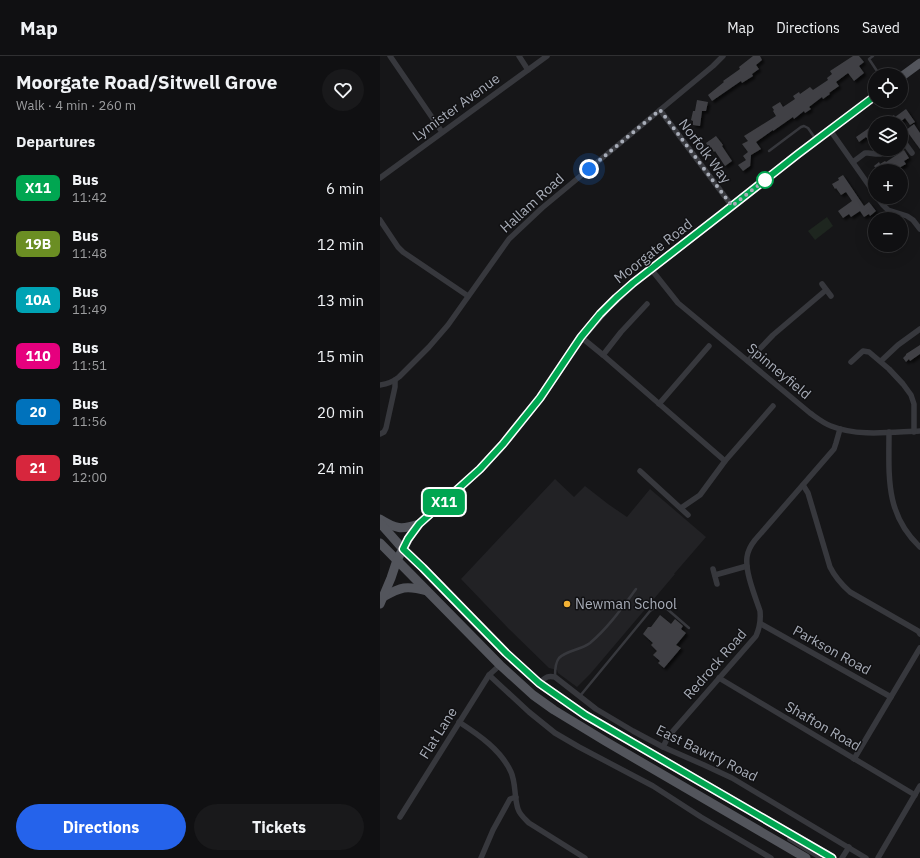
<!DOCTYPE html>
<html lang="en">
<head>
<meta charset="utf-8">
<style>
	body { margin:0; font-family:"IBM Plex Sans",sans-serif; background:#19191b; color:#f1f3f6; height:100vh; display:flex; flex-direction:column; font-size:15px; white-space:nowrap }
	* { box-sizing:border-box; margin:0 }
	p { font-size:13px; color:#9c9d9f }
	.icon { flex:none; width:22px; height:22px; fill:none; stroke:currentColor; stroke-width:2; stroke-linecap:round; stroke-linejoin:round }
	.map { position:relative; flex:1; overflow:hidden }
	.details { display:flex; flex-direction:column; background:#101012; width:380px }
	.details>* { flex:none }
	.badge { padding:0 8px; border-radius:6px; font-size:14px; line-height:26px }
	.buttons { position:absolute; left:488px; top:12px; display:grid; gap:8px }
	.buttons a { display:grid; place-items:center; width:40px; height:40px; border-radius:50%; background:#101012; box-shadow:0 4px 16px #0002,0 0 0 1px #303032; font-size:20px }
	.you { position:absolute; width:20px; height:20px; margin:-10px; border:3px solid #fff; border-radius:50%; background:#1a73e8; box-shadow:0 0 0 6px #1a73e833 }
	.map>.badge { position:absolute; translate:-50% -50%; box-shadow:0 0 0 2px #fff }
	h2 { padding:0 16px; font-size:15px; line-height:36px }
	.round { display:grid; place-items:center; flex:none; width:42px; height:42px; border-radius:21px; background:#19191b }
	.headline { display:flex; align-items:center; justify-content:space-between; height:68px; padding:0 16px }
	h1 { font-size:19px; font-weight:800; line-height:30px }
	.button { display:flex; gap:8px; margin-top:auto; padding:8px 16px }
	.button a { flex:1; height:46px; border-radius:24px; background:#2563eb; color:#fff; font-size:16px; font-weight:800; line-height:46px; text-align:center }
	.button a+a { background:#19191b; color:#f1f3f6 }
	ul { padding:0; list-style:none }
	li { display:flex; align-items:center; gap:12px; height:56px; padding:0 16px }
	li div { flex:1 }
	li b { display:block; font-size:15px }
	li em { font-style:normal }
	li .badge { min-width:44px; font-weight:700; text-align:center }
	header { display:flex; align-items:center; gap:24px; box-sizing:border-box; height:56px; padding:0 20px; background:#101012; border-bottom:1px solid #303032 }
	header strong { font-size:19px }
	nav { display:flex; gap:22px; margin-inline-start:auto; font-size:14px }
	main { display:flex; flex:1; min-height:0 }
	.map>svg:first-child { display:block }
	.built { fill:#222225 }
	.green { fill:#1e261f }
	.building { fill:#404145; filter:url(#shadow) }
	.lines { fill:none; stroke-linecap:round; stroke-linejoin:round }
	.lane { stroke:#37383d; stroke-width:2.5 }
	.street { stroke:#37383d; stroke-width:5.5 }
	.primary { stroke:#53555c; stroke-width:9 }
	.line-casing { stroke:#fff; stroke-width:9 }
	.line { stroke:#00a651; stroke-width:6 }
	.walk { stroke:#a8adb8; stroke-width:4; stroke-dasharray:0 7.2 }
	.stop-dot { fill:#fff; stroke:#00a651; stroke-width:2 }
	.poi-dot { fill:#f2b134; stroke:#111113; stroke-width:1.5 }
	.labels { text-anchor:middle; stroke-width:3; stroke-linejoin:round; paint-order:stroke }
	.street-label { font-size:14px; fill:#a8adb8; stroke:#111113 }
	.poi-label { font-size:14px; fill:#a8adb8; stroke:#111113; text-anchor:start }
</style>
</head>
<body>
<header>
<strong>Map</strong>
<nav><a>Map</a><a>Directions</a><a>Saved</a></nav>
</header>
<main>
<section class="details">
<div class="headline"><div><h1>Moorgate Road/Sitwell Grove</h1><p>Walk · 4 min · 260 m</p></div><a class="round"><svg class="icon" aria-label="heart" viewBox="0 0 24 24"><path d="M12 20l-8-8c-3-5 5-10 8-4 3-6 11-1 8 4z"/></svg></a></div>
<h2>Departures</h2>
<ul>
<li><span class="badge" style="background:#00a651;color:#fff">X11</span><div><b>Bus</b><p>11:42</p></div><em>6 min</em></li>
<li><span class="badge" style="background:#6b8e23;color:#fff">19B</span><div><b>Bus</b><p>11:48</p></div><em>12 min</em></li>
<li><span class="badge" style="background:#00a3b4;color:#fff">10A</span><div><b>Bus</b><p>11:49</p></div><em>13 min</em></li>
<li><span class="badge" style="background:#e6007e;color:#fff">110</span><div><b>Bus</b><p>11:51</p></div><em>15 min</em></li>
<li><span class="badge" style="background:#0072bc;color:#fff">20</span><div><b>Bus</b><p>11:56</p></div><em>20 min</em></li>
<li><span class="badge" style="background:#d7263d;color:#fff">21</span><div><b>Bus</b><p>12:00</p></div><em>24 min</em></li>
</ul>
<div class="button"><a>Directions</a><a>Tickets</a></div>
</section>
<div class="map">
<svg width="540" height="802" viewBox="0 0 540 802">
	<defs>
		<filter id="shadow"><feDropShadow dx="2.5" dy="2.5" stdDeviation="1" flood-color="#0009"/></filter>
	</defs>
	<rect width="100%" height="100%" fill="#161618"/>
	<!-- built -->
	<polygon class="built" points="175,423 194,441 205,430 228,448 247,461 270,433 326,481 294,518 295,518 211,617 197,631 178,617 177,614 169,612 128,572 81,523"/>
	<!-- green -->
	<polygon class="green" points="447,161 453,170 435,184 428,175"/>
	<!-- building -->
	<g class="building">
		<polygon points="373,0 380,0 382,4 376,9 379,13 372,18 373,20 362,27 361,25 332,45 328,39 344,26 343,25 360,13 359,11"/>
		<polygon points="473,0 479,0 484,6 479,10 484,17 474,25 468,17 456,26 459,30 449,37 450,38 443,43 442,41 429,51 431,53 425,57 424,55 414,63 413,61 393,75 393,74 376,86 381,93 371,99 370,111 370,110 363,115 358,109 366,104 363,100 368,96 362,88 368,85 364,80 396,60 393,55 394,54 392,51 400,46 403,51 415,43 413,40 419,36 420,38 430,31 433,34 448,24 447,22 452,18 450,15"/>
		<polygon points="317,44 328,46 326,55 322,55 320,70 313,69 313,65 311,64 313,55 315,55"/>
		<polygon points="526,53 535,66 530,69 525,62 519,67 502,67 506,65 505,63 510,60 511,61 514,59 515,61"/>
		<polygon points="534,68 540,77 540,93 526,74"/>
		<polygon points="489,72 495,82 490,86 486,81 479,86 476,81"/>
		<polygon points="336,80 343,89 342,90 352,105 345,110 335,95 334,96 331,91 329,92 326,87"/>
		<polygon points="524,94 529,102 524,105 526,108 519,112 518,110 512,113 512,112 507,115 498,115 494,110 499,106 500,108 505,105 506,106"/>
		<polygon points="463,119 484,150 489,146 496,155 490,160 489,158 484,161 480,155 471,161 469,158 463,162 458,155 472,145 466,136 461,139 456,132 455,133 452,128 459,124 458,122"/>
		<polygon points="540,289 540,298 530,305 529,303 526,306 523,302 526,299 526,298"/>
		<polygon points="280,559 291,568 295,563 303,570 301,573 306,577 296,589 301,592 284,612 278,607 280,605 273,599 277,595 271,589 273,587 263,578 268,571 271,571"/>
	</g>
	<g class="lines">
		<!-- lane -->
		<g class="lane">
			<polyline points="493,0 489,3 497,15"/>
			<polyline points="389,95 421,71 424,70 428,72 435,82"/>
			<path d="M 175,620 C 175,614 175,607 179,602 C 187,594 201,594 210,587 C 228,572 242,552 256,533"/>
			<polyline points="200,640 270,555 276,551 286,552 309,572"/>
		</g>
		<!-- street -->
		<g class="street">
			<polyline points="10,0 62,76"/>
			<polyline points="139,0 148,14"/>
			<polyline points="280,54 352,150"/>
			<polyline points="450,74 495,138"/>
			<polyline points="521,82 532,97"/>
			<polyline points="473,106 485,97 488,97 496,98 501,98 509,93"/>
			<polyline points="0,122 167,0"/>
			<polyline points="497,141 503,149 508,154 527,160 533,164 540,173"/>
			<polyline points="0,164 18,191 23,196 88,240"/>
			<path d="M 271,213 L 298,247 L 430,357 C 437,362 443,367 451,370 C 478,381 512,376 540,375"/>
			<polyline points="442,228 451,240"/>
			<polyline points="201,281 223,299 345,405"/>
			<polyline points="223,299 241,276 267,248"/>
			<polyline points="368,305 393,279 446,234"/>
			<polyline points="501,305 518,289 540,273"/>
			<polyline points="471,306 483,295 489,296 509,313 523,328 531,339 534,348 534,376"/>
			<path d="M 0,329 C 7,328 13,326 19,321 L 49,291 L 68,269 L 129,183 L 162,152 L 333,10 L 343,0"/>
			<polyline points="279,348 329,290"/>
			<path d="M 509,376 C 509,421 505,458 540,491"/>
			<polyline points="0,378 4,376 6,372 15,331 15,324"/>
			<polyline points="260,415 308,459"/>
			<path d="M 423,429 L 428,437 L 450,511 C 455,521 461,528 470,536 L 538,575 L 540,578"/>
			<polyline points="301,452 320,439 345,405 393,350"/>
			<polyline points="333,513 337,528"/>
			<polyline points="335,519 367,510"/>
			<polyline points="381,568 511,641"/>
			<polyline points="109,619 149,656 175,677 199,691 273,730 321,761 391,802"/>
			<polyline points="339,622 535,739"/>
			<path d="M 159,627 C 165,622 167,619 175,621 L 216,653 L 253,675 L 283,691 L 324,709 L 352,722 L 486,802"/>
			<path d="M 79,666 C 99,679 121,694 131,716 C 136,727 134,741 138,753 C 140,759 145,763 149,767 L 205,802"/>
			<path d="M 283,691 L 286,685 L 293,675 L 376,580 C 380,571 381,565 380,555 C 375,540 365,516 367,501 C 368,494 371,489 375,484 L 454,393 L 456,387 L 460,373"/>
			<polyline points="474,703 540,592"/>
			<polyline points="20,761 109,619 120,609"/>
			<polyline points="410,783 438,800 439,802"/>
			<polyline points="101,802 113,774 130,743 136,741"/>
			<polyline points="462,802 469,791"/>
			<polyline points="498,802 540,730"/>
		</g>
		<!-- primary -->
		<g class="primary">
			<polyline points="521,21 540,7"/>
			<path d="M 0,463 C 16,473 21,474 39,468"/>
			<polyline points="0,467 23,493 43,512 101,572 126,597 159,627 205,659 452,802"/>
			<polyline points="0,487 120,609 153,639 174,654 225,685 426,802"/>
			<path d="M 3,541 C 21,531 26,529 47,535"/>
			<polyline points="0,548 11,522 17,504 30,480 39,468 100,413 123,388 160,342 201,281 226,252 253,227 352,150 418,98 495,40"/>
		</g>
	</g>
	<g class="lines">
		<!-- line casing -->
		<g class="line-casing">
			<polyline id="line" points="452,802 205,659 159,627 126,597 43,512 23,493 28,483 39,468 100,413 123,388 160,342 201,281 220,258 236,242 253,227 352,150 418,98 495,40"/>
		</g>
		<!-- line -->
		<use href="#line" class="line"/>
		<!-- walk -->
		<polyline class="walk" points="209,113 280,54 352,150 385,124"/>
	</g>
	<!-- markers -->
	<circle class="stop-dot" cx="385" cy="124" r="8"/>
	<circle class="poi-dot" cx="187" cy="548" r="4"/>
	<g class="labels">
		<!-- street labels -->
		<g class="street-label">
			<text transform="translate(76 51) rotate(-36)" y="5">Lymister Avenue</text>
			<text transform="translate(325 95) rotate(53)" y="5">Norfolk Way</text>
			<text transform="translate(152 147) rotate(-42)" y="5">Hallam Road</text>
			<text transform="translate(273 195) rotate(-38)" y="5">Moorgate Road</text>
			<text transform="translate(399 315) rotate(40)" y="5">Spinneyfield</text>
			<text transform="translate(452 594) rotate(29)" y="5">Parkson Road</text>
			<text transform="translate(335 608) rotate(-49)" y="5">Redrock Road</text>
			<text transform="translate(443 670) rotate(30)" y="5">Shafton Road</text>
			<text transform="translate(58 677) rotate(-58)" y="5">Flat Lane</text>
			<text transform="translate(327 697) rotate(26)" y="5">East Bawtry Road</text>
		</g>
		<!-- poi labels -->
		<g class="poi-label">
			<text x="195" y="553">Newman School</text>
		</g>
	</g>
</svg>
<div class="buttons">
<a><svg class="icon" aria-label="locate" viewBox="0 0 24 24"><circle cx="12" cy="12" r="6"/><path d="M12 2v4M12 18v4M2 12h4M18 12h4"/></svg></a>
<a><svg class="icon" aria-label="layers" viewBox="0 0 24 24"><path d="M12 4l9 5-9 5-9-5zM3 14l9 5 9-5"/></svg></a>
<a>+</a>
<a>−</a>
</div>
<div class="you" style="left:209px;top:113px"></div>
<b class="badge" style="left:64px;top:446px;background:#00a651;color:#fff">X11</b>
</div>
</main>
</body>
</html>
